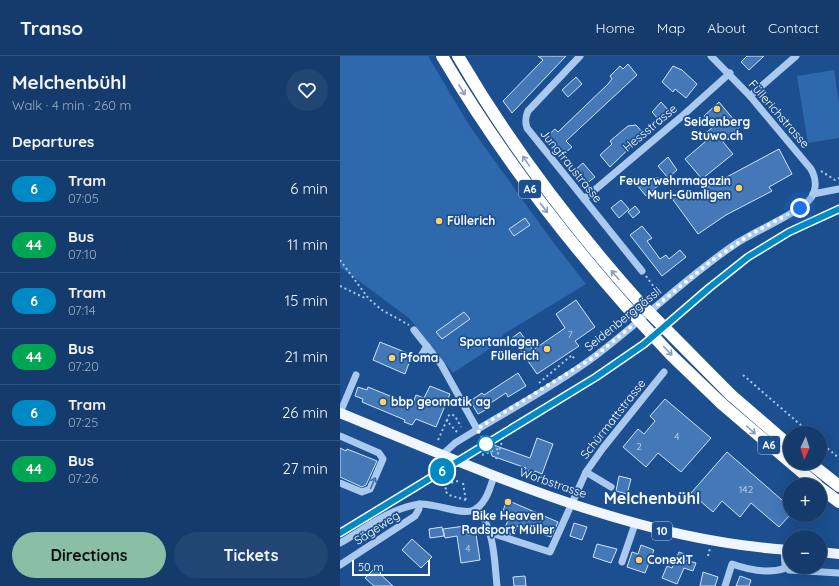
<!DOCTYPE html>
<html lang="en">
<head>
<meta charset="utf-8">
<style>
	body { margin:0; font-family:Quicksand,sans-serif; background:#214673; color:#f1f3f6; height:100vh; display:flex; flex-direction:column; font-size:15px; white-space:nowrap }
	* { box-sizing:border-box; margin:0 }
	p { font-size:13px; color:#9dadc1 }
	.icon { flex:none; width:22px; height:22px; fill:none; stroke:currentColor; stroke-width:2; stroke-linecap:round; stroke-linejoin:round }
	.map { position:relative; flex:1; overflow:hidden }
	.drawer { display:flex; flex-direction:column; background:#143b6b; width:340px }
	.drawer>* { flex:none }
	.badge { padding:0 8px; border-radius:13px; font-size:14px; line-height:26px }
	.needle { width:26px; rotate:184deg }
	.controls { position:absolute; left:443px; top:370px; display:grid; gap:8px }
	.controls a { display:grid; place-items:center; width:44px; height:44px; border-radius:50%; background:#143b6b; box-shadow:0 4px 16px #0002,0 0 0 1px #33557e; font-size:20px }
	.scale { position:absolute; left:12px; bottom:10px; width:78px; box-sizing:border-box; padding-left:4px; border:2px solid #fff; border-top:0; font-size:11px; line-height:14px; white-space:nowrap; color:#fff; -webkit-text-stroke:3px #1b4f8f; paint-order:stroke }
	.you { position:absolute; width:20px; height:20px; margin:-10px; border:3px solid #fff; border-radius:50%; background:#1a73e8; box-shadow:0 0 0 6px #1a73e833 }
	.map>.badge { position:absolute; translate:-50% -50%; box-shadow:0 0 0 2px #fff }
	h2 { padding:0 12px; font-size:15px; line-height:36px }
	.round { display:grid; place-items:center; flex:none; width:42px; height:42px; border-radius:21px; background:#214673 }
	.overview { display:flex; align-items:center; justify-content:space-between; height:68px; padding:0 12px }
	h1 { font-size:19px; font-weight:700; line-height:30px }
	.primary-button { display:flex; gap:8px; margin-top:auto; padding:8px 12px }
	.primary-button a { flex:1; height:46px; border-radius:24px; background:#8abfa5; color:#111; font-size:16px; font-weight:700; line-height:46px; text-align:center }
	.primary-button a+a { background:#214673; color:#f1f3f6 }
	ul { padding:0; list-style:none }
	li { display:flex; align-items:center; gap:12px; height:56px; padding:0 12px; border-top:1px solid #33557e }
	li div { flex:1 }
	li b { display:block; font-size:15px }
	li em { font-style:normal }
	li .badge { min-width:44px; font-weight:700; text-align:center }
	header { display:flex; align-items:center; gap:24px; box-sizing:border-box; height:56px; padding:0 20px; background:#143b6b; border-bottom:1px solid #33557e }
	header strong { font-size:19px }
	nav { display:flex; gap:22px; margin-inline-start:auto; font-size:14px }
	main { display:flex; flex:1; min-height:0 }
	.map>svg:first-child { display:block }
	.green { fill:#2e69ad }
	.building { fill:#4478b7; stroke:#cfe3fa }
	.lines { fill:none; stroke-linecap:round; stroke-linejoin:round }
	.path { stroke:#a9c9ee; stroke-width:2; stroke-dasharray:2 3; stroke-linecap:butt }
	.minor { stroke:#a9c9ee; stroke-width:7 }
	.major { stroke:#f0f6ff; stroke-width:10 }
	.highway { stroke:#fff; stroke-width:12 }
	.tram { stroke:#fff; stroke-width:1 }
	.highway-bridge { stroke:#fff; stroke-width:12 }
	.oneway { stroke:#829ec1 }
	.oneway2 { stroke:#4674ac }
	.line-casing { stroke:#fff; stroke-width:9 }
	.line { stroke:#008ac5; stroke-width:6 }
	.walk { stroke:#fff; stroke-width:4; stroke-dasharray:0 7.2 }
	.poi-dot { fill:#ffd166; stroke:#1b4f8f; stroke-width:1.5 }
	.stop-dot { fill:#fff; stroke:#008ac5; stroke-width:2 }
	.labels { text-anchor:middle; stroke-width:3.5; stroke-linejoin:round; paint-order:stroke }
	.number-label { font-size:10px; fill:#d0dded }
	.shield { fill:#1b4f8f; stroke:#bbcadd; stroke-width:1 }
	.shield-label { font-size:11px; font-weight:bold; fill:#fff }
	.street-label { font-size:12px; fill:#fff; stroke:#1b4f8f }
	.poi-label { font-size:12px; font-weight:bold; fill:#fff; stroke:#1b4f8f; text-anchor:start }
	.district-label { font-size:16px; font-weight:bold; fill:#fff; stroke:#1b4f8f }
</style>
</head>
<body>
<header>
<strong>Transo</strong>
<nav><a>Home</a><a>Map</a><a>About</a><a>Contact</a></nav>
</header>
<main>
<section class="drawer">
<div class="overview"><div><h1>Melchenbühl</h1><p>Walk · 4 min · 260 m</p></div><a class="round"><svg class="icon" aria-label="heart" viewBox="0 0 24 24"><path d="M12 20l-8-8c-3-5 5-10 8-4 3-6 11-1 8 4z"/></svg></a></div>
<h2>Departures</h2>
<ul>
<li><span class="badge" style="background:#008ac5;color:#fff">6</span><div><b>Tram</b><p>07:05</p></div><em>6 min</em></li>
<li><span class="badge" style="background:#00a651;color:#fff">44</span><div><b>Bus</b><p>07:10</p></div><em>11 min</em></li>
<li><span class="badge" style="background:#008ac5;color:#fff">6</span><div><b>Tram</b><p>07:14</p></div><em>15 min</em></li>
<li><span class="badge" style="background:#00a651;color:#fff">44</span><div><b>Bus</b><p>07:20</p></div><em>21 min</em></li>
<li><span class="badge" style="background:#008ac5;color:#fff">6</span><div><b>Tram</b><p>07:25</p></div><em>26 min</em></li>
<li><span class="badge" style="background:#00a651;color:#fff">44</span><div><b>Bus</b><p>07:26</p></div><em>27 min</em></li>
</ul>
<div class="primary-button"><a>Directions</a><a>Tickets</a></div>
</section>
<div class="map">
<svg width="499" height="530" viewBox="0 0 499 530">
	<rect width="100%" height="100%" fill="#1b4f8f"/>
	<!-- green -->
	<g class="green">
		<polygon points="0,0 88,0 129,69 210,182 246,228 164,278 157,288 113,317 69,262 0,211"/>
		<polygon points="494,14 499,47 499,82 468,87 457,20"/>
	</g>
	<!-- building -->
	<g class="building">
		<polygon points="198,0 226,0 172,57 163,45 203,4"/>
		<polygon points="407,0 424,0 409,14 401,6"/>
		<polygon points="288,8 297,19 226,85 232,91 223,99 207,80 215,73 218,76 268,28 272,23 270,20 280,10 283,13"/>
		<polygon points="333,10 342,14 357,28 346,42 335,33 333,36 322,26"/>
		<polygon points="236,21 242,28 228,41 222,34"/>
		<polygon points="321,46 330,56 320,65 312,56"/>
		<polygon points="379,46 400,71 383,86 393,98 362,123 345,103 366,85 362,80 373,71 364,60"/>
		<polygon points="296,69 304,78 270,111 260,99 272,88 270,85 288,70"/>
		<polygon points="439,93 452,118 429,131 432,135 386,159 358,178 331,141 342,133 347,141 353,138 354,140 368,131"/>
		<polygon points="328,101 337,114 328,122 318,110"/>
		<polygon points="243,107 255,121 246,128 235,114"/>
		<polygon points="303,122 327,122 306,140 296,128"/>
		<polygon points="281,144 289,153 279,162 271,152"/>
		<polygon points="295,150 300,156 293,162 288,156"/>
		<polygon points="185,162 190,169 174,180 169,173"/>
		<polygon points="302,170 312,182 307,185 320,203 326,199 329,203 340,194 346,201 322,220 290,179"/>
		<polygon points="236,244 255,271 235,285 239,290 197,318 172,282 180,276 193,294 225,272 216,258"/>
		<polygon points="124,256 130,263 102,283 96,276"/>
		<polygon points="40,286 72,299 65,318 33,304"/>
		<polygon points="178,317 186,330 168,341 166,337 149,348 151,351 138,358 130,345 142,337 144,339"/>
		<polygon points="90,330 110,338 96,371 76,363 72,369 64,366 65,364 22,346 23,343 15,340 18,331 27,334 28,331 72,349 76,339 84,342"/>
		<polygon points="325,343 371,382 341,416 318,397 306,411 283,391 298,373 304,378 315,365 310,360"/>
		<polygon points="197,382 213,388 202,418 195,415 194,417 185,414 186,412 152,400 148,387 190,402"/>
		<polygon points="0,392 6,395 7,393 37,405 26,429 22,431 0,421"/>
		<polygon points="387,396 450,451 450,459 439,471 411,447 400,461 382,445 373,456 351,437"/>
		<polygon points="279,420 291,423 287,438 276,435"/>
		<polygon points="167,444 218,466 211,481 177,470 174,479 163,476 169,462 161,460"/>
		<polygon points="234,467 247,471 242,484 230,480"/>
		<polygon points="125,470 127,479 136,478 140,504 121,507 117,480 105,482 103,473"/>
		<polygon points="102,471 104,480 90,482 89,473"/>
		<polygon points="72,483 92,501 81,512 62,494"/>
		<polygon points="257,488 277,493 271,507 253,501"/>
		<polygon points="301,489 314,494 305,517 287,511 292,496 298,498"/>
		<polygon points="339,496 347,499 345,504 356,507 353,515 344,512 337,528 322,522 327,510 332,512"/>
		<polygon points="35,512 41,517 40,518 53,530 34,530 25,522"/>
		<polygon points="363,516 378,521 375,530 360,530"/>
		<polygon points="185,520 186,530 174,530 173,521"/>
		<polygon points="400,520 411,524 409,530 396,530"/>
	</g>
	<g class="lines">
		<!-- path -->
		<g class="path">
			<polyline points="481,115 495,124 499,122"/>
			<polyline points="0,204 29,243 42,254 69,269"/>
			<polyline points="306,220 319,238"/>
			<polyline points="0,230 27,243"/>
			<polyline points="403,319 470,377"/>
			<polyline points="199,327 232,299 235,304"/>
			<polyline points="117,376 107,365 108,360 111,358 115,360 121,371"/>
			<polyline points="98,384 107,364"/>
			<polyline points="480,386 499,402"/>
			<polyline points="142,399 160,392"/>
			<polyline points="156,403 162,386"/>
			<polyline points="118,425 107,428 105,435 109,439 126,444"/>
			<polyline points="123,427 126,445"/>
			<polyline points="368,500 370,492"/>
		</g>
		<!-- minor -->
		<g class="minor">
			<path d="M 240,0 L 188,55 C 185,62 185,66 187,72 L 302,215"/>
			<polyline points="410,40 456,0"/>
			<polyline points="473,138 499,133"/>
			<polyline points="244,143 341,61 390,17"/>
			<polyline points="74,274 101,308 137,373"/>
			<polyline points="81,300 87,290"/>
			<polyline points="0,357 16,319"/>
			<polyline points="0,380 39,397 43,403 30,433 22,436 0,427"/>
			<path d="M 102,399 L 115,387 C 161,358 211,333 254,301 C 302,265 345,222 394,189 C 411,177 461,156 471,142 C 477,133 476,122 471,113 L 410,40 L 371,0"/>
			<polyline points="246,416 271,431"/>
			<path d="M 137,452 C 155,476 154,501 157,530"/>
			<polyline points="151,477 210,496 246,416 263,392 324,316"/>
			<path d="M 0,487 C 25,473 50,452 80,448 C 95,447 123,460 134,454 C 146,448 150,432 154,420"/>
			<polyline points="444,494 445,509 449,514 499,517"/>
			<polyline points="282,506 295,468"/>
			<polyline points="0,509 75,460 79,453 79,448"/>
			<path d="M 385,530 L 392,508 C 409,514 429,518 446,512"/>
		</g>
		<!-- major -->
		<g class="major">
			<path d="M 0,357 C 145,416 292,484 450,494"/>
			<polyline points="480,496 499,498"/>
		</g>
		<!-- highway -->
		<g class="highway">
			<path d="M 102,0 C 156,92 221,177 292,257"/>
			<path d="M 118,0 C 170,89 232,171 301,248"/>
			<polyline points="391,339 450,390"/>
			<polyline points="382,348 477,429"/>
			<polyline points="470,407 499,430"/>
			<polyline points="480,432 499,446"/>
		</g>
		<!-- tram -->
		<polyline class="tram" points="0,477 257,321 303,288 369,232 408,201 449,176 499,153"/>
		<!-- highway-bridge -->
		<g class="highway-bridge">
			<polyline points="301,248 391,339"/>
			<polyline points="292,257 331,299 382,348"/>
		</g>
	</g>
	<!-- one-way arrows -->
	<defs><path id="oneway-shaft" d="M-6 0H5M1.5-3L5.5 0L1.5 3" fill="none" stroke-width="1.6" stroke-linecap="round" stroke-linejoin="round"/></defs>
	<g class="oneway">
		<use href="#oneway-shaft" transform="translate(122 34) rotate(59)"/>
		<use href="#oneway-shaft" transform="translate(186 105) rotate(-125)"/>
		<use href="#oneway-shaft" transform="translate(204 152) rotate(53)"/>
		<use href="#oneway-shaft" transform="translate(275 219) rotate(-131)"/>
		<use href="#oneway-shaft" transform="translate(328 295) rotate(46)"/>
		<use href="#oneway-shaft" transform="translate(411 374) rotate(42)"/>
	</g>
	<use class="oneway2" href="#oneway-shaft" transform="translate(33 427) rotate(-67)"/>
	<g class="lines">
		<!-- line casing -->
		<g class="line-casing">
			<polyline id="line" points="0,477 256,321 304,288 369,232 408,201 449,176 499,153"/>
		</g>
		<!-- line -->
		<use href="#line" class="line"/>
		<!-- walk -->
		<polyline class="walk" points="146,388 137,373 254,301 370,206 411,178 460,152"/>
	</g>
	<!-- markers -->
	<g class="poi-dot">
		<circle cx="377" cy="53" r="4"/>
		<circle cx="399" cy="132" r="4"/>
		<circle cx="99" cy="165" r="4"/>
		<circle cx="207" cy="293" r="4"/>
		<circle cx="52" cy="302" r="4"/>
		<circle cx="43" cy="346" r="4"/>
		<circle cx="168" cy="446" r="4"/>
		<circle cx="299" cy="504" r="4"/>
	</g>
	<circle class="stop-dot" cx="146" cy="388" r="8"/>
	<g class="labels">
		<!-- number labels -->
		<g class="number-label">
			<text x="230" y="282">7</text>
			<text x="337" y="384">4</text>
			<text x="299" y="394">2</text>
			<text x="406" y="437">142</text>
			<text x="128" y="496">4</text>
		</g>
		<!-- shield labels -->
		<g class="shield">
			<rect x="179" y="124" width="22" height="18" rx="3"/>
			<rect x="418" y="380" width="22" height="18" rx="3"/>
			<rect x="312" y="466" width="20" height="18" rx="3"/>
		</g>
		<g class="shield-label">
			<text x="190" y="137">A6</text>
			<text x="429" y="393">A6</text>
			<text x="322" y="479">10</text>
		</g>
		<!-- street labels -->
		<g class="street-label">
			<text transform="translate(439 58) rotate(49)" y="4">Füllerichstrasse</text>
			<text transform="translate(310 72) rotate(-40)" y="4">Hessstrasse</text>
			<text transform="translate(231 110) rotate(51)" y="4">Jungfraustrasse</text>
			<text transform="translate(283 263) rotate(-39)" y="4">Seidenberggässli</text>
			<text transform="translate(273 363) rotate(-52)" y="4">Schürmattstrasse</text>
			<text transform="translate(213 427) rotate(19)" y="4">Worbstrasse</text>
			<text transform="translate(37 472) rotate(-33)" y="4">Sägeweg</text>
		</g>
		<!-- poi labels -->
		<g class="poi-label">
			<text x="377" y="70" text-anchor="middle">Seidenberg<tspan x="377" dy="14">Stuwo.ch</tspan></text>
			<text x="391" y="129" text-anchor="end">Feuerwehrmagazin<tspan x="391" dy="14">Muri-Gümligen</tspan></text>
			<text x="107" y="169">Füllerich</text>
			<text x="199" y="290" text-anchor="end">Sportanlagen<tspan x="199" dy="14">Füllerich</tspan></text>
			<text x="60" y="306">Pfoma</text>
			<text x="51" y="350">bbp geomatik ag</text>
			<text x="168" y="464" text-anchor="middle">Bike Heaven<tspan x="168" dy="14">Radsport Müller</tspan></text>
			<text x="307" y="508">ConexIT</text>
		</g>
		<!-- district labels -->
		<g class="district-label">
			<text x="312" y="448">Melchenbühl</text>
		</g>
	</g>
</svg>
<div class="controls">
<a><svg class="needle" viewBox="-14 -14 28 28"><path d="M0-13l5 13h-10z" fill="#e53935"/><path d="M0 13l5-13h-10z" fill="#9dadc1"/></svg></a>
<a>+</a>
<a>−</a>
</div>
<div class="scale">50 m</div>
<div class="you" style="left:460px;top:152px"></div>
<b class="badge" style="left:102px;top:415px;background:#008ac5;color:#fff">6</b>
</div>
</main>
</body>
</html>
